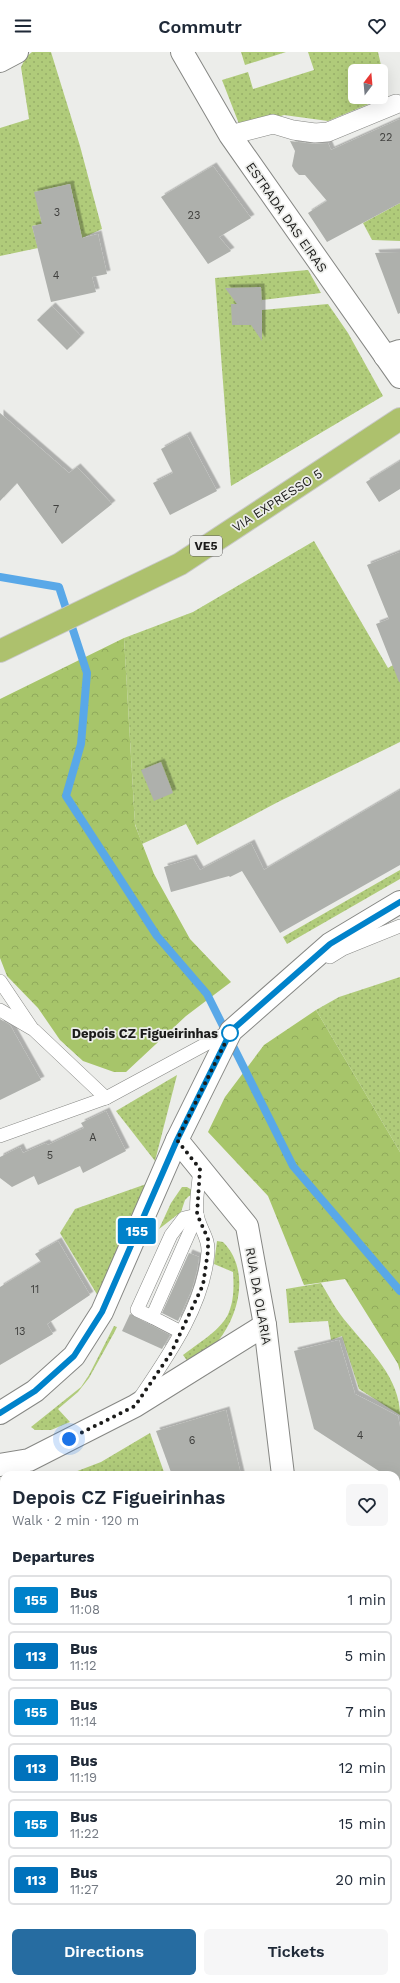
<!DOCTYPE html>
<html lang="en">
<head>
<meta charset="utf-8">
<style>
	body { margin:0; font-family:"Work Sans",sans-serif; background:#f6f6f7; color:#1f2937; height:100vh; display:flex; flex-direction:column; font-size:15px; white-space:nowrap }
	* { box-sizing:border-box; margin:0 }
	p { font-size:13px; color:#747a83 }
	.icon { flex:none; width:22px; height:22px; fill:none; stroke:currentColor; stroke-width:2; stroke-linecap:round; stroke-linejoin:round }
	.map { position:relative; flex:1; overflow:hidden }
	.sheet { position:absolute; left:0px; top:1419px; width:400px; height:512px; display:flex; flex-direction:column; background:#fff; border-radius:12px 12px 0 0; box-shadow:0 4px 16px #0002 }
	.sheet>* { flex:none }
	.badge { padding:0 8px; border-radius:3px; font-size:14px; line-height:26px }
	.needle { width:26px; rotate:16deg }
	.fabs { position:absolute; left:348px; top:12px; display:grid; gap:8px }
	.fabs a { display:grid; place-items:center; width:40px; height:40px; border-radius:6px; background:#fff; box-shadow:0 4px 16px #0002; font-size:20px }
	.you { position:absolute; width:20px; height:20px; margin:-10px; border:3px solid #fff; border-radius:50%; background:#1a73e8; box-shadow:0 0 0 6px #1a73e833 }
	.map>.badge { position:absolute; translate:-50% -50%; box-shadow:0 0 0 2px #fff }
	h2 { padding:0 12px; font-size:15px; line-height:36px }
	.round { display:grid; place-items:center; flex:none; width:42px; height:42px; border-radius:6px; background:#f6f6f7 }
	.overview { display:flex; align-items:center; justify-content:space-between; height:68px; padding:0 12px }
	h1 { font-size:19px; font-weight:600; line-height:30px }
	.cta { display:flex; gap:8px; margin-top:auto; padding:8px 12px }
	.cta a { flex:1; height:46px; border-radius:6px; background:#266ca1; color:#fff; font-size:16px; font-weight:600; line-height:46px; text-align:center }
	.cta a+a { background:#f6f6f7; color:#1f2937 }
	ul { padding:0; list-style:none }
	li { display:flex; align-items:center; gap:12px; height:50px; margin:0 8px 6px; padding:0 4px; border:2px solid #e0e1e3; border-radius:6px }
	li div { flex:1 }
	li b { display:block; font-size:15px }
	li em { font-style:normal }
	li .badge { min-width:44px; font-weight:700; text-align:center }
	header { display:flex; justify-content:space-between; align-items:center; height:52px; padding:0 12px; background:#fff; font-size:18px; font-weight:600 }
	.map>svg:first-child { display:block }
	.grass { fill:url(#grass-dots); fill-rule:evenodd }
	.forest { fill:url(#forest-crowns) }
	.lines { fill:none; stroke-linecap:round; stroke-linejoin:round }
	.stream { stroke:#59a8e8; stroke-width:8 }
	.building { fill:#aeb0ac; filter:url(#shadow) }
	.trunk-tunnel { stroke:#c2c3c0; stroke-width:22; stroke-dasharray:22 11; stroke-linecap:butt }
	.service-casing { stroke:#868784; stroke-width:14 }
	.pedestrian-casing { stroke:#868784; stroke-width:20 }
	.minor-casing { stroke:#868784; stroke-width:24 }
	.tertiary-casing { stroke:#868784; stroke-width:24 }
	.secondary-casing { stroke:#868784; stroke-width:24 }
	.primary-casing { stroke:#c8c8c8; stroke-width:24 }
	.service { stroke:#fff; stroke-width:13 }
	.pedestrian { stroke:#fff; stroke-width:19 }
	.minor { stroke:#fff; stroke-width:22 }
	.tertiary { stroke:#fff; stroke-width:22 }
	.secondary { stroke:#fff; stroke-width:22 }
	.primary { stroke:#adc16d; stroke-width:22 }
	.line-casing { stroke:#fff; stroke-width:9 }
	.line { stroke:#0082ca; stroke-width:6 }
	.walk { stroke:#1b1b1a; stroke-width:4; stroke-dasharray:0 7.2 }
	.stop-dot { fill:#fff; stroke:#0082ca; stroke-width:2 }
	.labels { text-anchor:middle; stroke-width:3.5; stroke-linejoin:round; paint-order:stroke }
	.number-label { font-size:11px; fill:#40403e }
	.shield { fill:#ecedea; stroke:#5a5a58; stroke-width:1 }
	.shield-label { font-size:12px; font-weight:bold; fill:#1b1b1a }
	.street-label { font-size:13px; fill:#1b1b1a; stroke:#ecedea }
	.stop-label { font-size:13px; font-weight:bold; fill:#1b1b1a; stroke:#ecedea; text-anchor:end }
</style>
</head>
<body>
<header><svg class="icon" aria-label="menu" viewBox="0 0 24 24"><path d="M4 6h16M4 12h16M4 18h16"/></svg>Commutr<svg class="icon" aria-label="heart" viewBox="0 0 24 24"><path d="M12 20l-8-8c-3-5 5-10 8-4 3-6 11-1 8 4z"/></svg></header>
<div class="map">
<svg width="400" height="1931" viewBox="0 0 400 1931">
	<defs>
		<pattern id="grass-dots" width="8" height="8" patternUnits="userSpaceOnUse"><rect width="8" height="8" fill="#b0cb7a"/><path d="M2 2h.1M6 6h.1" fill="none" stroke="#97ae69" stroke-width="1.8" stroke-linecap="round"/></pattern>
		<pattern id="forest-crowns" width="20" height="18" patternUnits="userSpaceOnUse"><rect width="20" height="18" fill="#a7c56a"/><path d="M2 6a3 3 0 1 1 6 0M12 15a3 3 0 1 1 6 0" fill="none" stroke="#8fa95b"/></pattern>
		<filter id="shadow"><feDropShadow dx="3.5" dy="-3.5" stdDeviation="0" flood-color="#0004"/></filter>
	</defs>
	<rect width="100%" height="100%" fill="#ecedea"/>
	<!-- grass -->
	<g class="grass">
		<polygon points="32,0 51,0 80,94 102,177 82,186 70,132 35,140 42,172 32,174 38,196 0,204 0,76 29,67 21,15 26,5"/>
		<polygon points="241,0 286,0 245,13"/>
		<path d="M 308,0 L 378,0 L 388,44 L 328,69 L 284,63 L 241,77 L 222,28 L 248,20 L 253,37 L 314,18 ZM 355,19 L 381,19 L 381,45 L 355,45 Z"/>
		<polygon points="400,151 400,189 372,188 363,171"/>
		<polygon points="308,218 321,241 262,248 262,258 328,252 348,281 383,344 231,434 215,226"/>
		<polygon points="314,489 388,616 400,609 400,690 278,750 197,793 186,772 142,792 135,772 124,586 193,560"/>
		<polygon points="400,818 400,827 287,892 283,885"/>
		<polygon points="400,925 400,1100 316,958 339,945"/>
		<polygon points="177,1023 155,1109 116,1059"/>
		<polygon points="152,1130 104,1254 60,1181 75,1157"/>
		<polygon points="182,1135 187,1135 195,1140 195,1144 189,1144 185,1148 181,1160 159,1177 171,1151"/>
		<path d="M 217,1189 L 223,1190 C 250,1217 240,1262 218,1289 C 211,1297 197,1304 188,1310 L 183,1303 C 197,1292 223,1277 229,1260 C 234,1248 234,1233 233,1220 L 214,1212 Z"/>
		<path d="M 321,1231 C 329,1244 337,1260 348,1272 C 370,1299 400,1326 400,1363 L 359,1337 L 342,1284 L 331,1288 L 328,1269 L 289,1271 L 286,1237 Z"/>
		<polygon points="114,1274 117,1275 114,1281 89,1326 78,1340 58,1357 70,1370 51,1378 35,1378 31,1375 81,1335 89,1323"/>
		<polygon points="150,1381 165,1423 67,1423 101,1410"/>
		<polygon points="396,1667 400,1670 400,1746 396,1744"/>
		<polygon points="0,1730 4,1732 4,1802 0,1801"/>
		<polygon points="4,1842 4,1927 331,1927 351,1931 0,1931 0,1843"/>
	</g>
	<!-- forest -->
	<g class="forest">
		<polygon points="124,586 135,773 154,822 190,887 231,930 186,964 126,1020 114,1020 83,1009 60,988 38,956 7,924 0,906 0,647"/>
		<polygon points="316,958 400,1100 400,1319 398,1312 345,1227 304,1233 268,1144 208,1080 225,1045 264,993"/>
	</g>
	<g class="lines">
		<!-- stream -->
		<polyline class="stream" points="0,525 59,535 87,621 81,692 66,744 157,884 207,942 293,1114 400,1239"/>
	</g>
	<!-- building -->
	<g class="building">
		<polygon points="400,67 400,151 327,190 308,161 327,149 305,123 299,123 295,119 292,114 295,99 290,89 314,92 328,91 331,98"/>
		<polygon points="213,114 251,166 219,185 231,199 208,212 161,145"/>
		<polygon points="70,132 82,186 98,182 107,222 92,225 96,240 51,250 32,174 42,172 34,140"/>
		<polygon points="400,200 400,261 398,262 375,201"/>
		<polygon points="261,235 262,251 262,289 251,273 232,273 231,252 237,252 225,236"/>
		<polygon points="52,254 81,284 67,298 37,268"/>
		<polygon points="0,361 69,421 77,415 112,452 62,492 17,431 0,449"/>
		<polygon points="187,383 217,439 170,463 153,431 173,421 161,397"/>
		<polygon points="400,409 400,437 379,450 366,430"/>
		<polygon points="400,500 400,630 399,630 376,572 389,567 367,513"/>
		<polygon points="161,710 173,741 154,749 141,718"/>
		<polygon points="400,738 400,813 280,881 242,819 230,825 229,824 171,840 164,815 193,806 200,818 251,791 264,818"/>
		<polygon points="0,967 10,973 41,1028 0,1048"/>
		<polygon points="106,1059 126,1099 83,1121 80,1114 38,1133 34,1124 12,1135 0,1126 0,1105 20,1095 23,1101 46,1091 48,1093 84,1076 81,1071"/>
		<polygon points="58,1189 90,1243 47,1272 53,1282 0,1313 0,1235 41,1210 35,1202"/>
		<polygon points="189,1201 199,1205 197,1218 192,1237 178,1269 162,1261"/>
		<polygon points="130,1262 170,1283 162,1297 122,1279"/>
		<polygon points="339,1288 355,1342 398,1364 400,1375 400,1432 396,1429 396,1423 385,1423 314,1377 294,1299"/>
		<polygon points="226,1358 241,1423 172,1423 156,1379"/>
	</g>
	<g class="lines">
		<!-- trunk-tunnel -->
		<g class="trunk-tunnel">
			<polyline points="396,1767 400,1766"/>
			<polyline points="0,1868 4,1867"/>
		</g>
		<!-- service casing -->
		<g class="service-casing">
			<g id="service">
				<polyline points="330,905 343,897 400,874"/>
				<polyline points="0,929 31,975"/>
				<polyline points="0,958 34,978 106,1046 230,979"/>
				<polyline points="0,1084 106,1046"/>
				<polyline points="152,1265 137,1258 171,1183 184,1166 197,1163"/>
				<polyline points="181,1280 152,1265 197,1163"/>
				<path d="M 139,1347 C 168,1304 204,1253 208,1200 C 209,1185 199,1176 197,1162 C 195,1152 199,1129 200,1117"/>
			</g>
		</g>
		<!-- pedestrian casing -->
		<g class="pedestrian-casing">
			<polyline id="pedestrian" points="230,83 273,72 293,78 315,81 328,80 396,52"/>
		</g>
		<!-- minor casing -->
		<g class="minor-casing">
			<g id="minor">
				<polyline points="0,9 17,0"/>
				<polyline points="385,304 400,299"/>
				<polyline points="177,1088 247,1174 265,1273 283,1423"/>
				<polyline points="0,1413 29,1408 135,1354 265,1273"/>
				<polyline points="0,1458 4,1456"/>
				<polyline points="0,1600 4,1605"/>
				<polyline points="396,1640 400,1644"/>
				<polyline points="0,1721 4,1722"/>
			</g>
		</g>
		<!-- tertiary casing -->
		<g class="tertiary-casing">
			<polyline id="tertiary" points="182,0 230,83 400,325"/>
		</g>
		<!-- secondary casing -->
		<g class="secondary-casing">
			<polyline id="secondary" points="0,1361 35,1339 74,1304 102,1260 177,1088 231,979 330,892 400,850"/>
		</g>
		<!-- primary casing -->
		<g class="primary-casing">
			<polyline id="primary" points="0,599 180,512 400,367"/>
		</g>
		<!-- service -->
		<use href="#service" class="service"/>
		<!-- pedestrian -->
		<use href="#pedestrian" class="pedestrian"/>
		<!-- minor -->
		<use href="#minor" class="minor"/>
		<!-- tertiary -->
		<use href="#tertiary" class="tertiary"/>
		<!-- secondary -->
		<use href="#secondary" class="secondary"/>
		<!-- primary -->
		<use href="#primary" class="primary"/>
	</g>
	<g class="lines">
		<!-- line casing -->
		<g class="line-casing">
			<polyline id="line" points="0,1361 35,1339 74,1304 102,1260 177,1088 231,979 330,892 400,850"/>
		</g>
		<!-- line -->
		<use href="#line" class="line"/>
		<!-- walk -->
		<polyline class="walk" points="69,1387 135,1354 171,1301 203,1233 208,1199 208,1187 197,1162 200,1117 177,1088 231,979 230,981"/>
	</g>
	<!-- markers -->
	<circle class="stop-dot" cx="230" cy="981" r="8"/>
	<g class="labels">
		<!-- number labels -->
		<g class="number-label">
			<text x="386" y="89">22</text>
			<text x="57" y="164">3</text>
			<text x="194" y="167">23</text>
			<text x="56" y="227">4</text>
			<text x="56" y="461">7</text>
			<text x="93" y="1089">A</text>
			<text x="50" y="1107">5</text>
			<text x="35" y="1241">11</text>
			<text x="20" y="1283">13</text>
			<text x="360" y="1387">4</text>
			<text x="192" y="1392">6</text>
		</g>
		<!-- shield labels -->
		<rect class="shield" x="190" y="484" width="32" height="20" rx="3"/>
		<g class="shield-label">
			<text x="206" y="498">VE5</text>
		</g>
		<!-- street labels -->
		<g class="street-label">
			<text transform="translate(287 165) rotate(55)" y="5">ESTRADA DAS EIRAS</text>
			<text transform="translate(277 448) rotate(-33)" y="5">VIA EXPRESSO 5</text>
			<text transform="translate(259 1244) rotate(80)" y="5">RUA DA OLARIA</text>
		</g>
		<!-- stop labels -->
		<g class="stop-label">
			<text x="218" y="986">Depois CZ Figueirinhas</text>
		</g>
	</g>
</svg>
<div class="fabs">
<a><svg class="needle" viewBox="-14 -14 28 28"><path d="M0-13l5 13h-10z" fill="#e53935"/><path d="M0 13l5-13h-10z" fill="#747a83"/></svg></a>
</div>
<div class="you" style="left:69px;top:1387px"></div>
<b class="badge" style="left:137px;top:1179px;background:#0082ca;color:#fff">155</b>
<section class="sheet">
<div class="overview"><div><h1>Depois CZ Figueirinhas</h1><p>Walk · 2 min · 120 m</p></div><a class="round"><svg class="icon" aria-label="heart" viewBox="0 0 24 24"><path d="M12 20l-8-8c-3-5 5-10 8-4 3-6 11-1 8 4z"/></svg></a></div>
<h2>Departures</h2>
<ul>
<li><span class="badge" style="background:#0082ca;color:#fff">155</span><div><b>Bus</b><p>11:08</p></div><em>1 min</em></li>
<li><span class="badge" style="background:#0072bc;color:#fff">113</span><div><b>Bus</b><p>11:12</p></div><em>5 min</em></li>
<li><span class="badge" style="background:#0082ca;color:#fff">155</span><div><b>Bus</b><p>11:14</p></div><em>7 min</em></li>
<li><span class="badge" style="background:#0072bc;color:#fff">113</span><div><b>Bus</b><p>11:19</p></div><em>12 min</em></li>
<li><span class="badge" style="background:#0082ca;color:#fff">155</span><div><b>Bus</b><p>11:22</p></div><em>15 min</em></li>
<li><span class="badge" style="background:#0072bc;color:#fff">113</span><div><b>Bus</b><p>11:27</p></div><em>20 min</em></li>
</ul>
<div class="cta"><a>Directions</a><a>Tickets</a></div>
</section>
</div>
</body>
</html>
